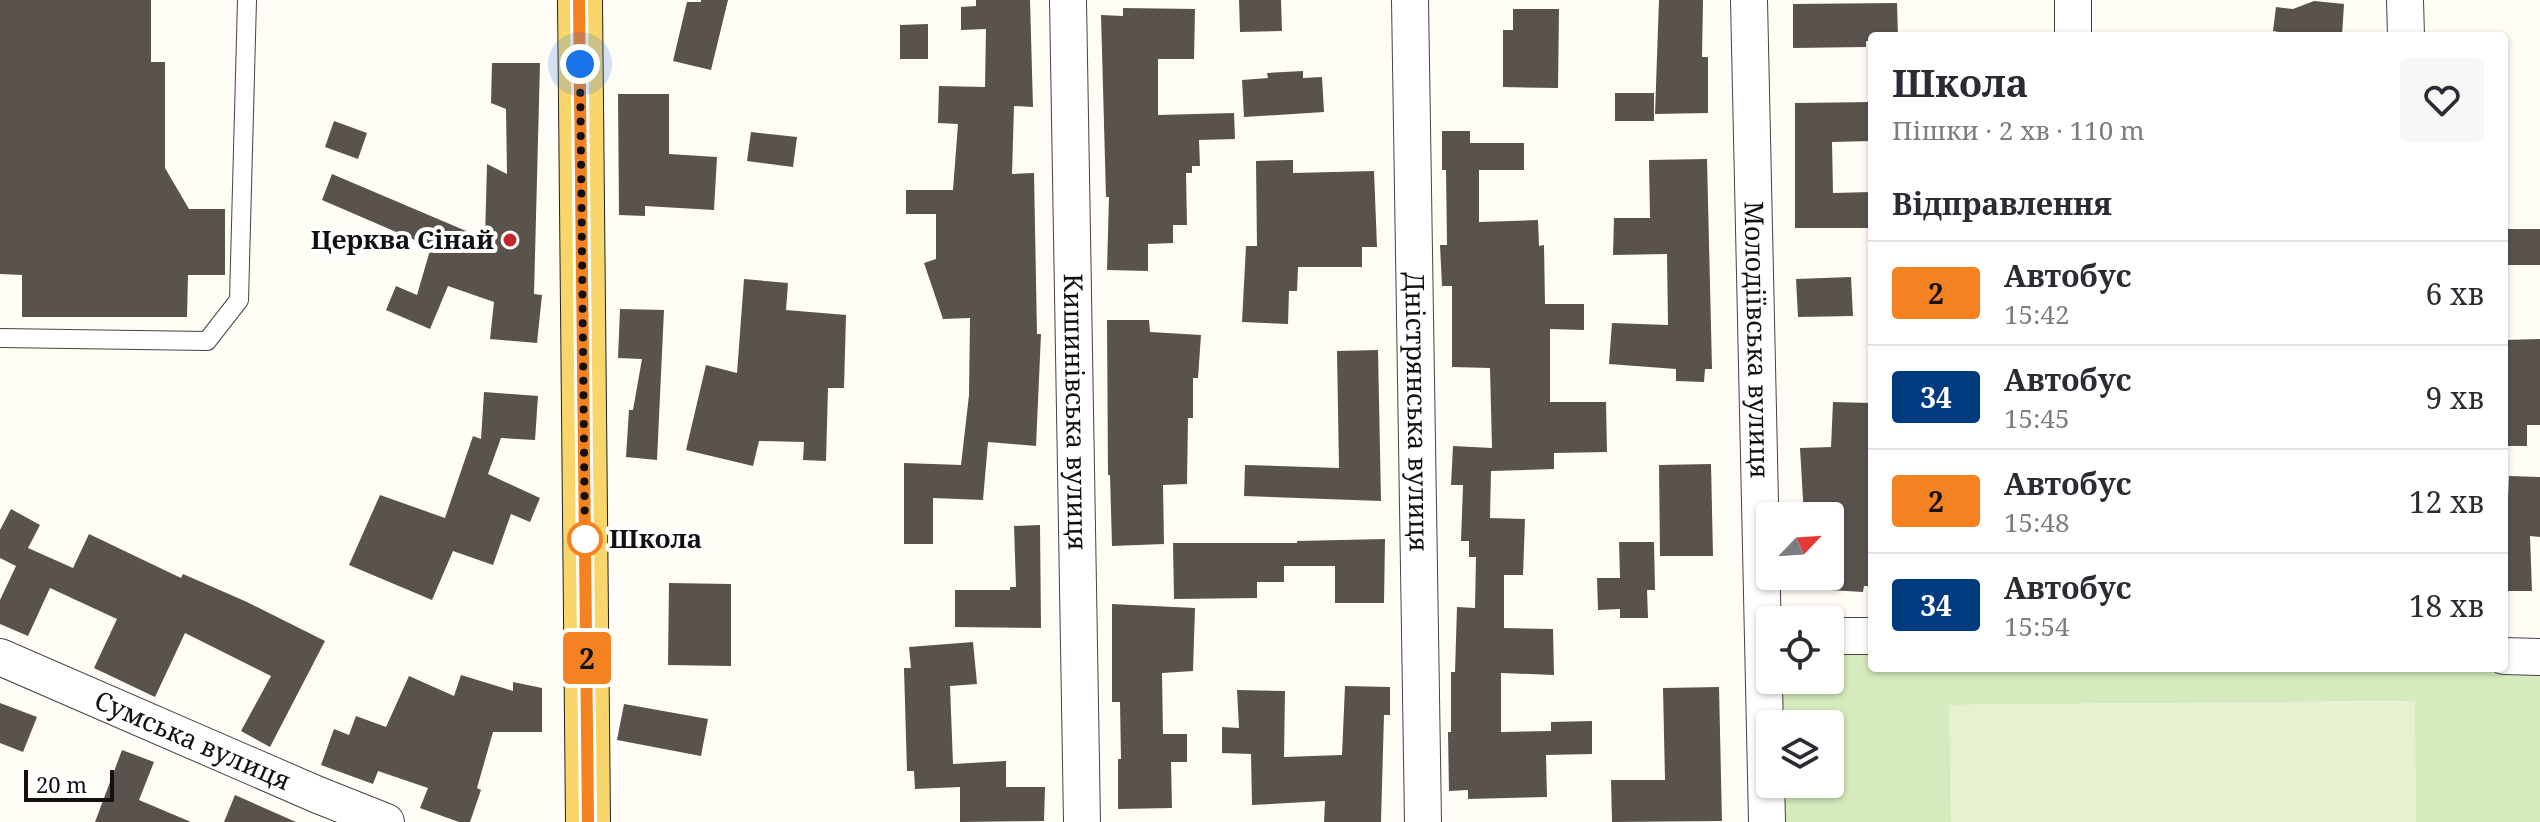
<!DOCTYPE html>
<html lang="uk">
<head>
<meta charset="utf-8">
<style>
	body { margin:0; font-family:"Noto Serif",serif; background:#f7f7f7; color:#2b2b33; height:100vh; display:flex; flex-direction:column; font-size:30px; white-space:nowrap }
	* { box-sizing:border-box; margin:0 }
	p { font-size:26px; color:#7c7c81 }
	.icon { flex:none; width:44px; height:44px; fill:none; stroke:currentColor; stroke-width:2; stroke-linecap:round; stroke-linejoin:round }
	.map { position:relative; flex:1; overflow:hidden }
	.side { position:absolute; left:1868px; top:32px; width:640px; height:640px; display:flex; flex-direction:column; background:#fff; border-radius:8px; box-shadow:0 2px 6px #0004 }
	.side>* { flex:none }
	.badge { padding:0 16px; border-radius:6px; font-size:28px; line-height:52px }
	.needle { width:52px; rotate:65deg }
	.controls { position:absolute; left:1756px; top:502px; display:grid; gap:16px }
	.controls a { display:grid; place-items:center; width:88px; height:88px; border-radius:8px; background:#fff; box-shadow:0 2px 6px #0004; font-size:40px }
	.scale { position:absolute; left:24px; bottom:20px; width:90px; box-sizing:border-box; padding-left:8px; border:4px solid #111; border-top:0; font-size:22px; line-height:28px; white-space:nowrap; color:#111; -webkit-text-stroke:6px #fff; paint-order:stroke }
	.you { position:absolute; width:40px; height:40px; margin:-20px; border:6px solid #fff; border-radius:50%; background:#1a73e8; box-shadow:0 0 0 12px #1a73e833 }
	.map>.badge { position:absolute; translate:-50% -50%; box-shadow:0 0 0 4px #fff }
	h2 { padding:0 24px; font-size:30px; line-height:72px }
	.round { display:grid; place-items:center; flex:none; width:84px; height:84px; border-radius:8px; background:#f7f7f7 }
	.head { display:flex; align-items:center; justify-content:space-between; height:136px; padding:0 24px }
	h1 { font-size:38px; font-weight:700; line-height:60px }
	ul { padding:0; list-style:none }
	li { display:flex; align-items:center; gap:24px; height:104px; padding:0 24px; border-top:2px solid #e1e1e2 }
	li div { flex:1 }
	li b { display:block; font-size:30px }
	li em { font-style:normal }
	li .badge { min-width:88px; font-weight:700; text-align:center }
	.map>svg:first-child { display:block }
	.green { fill:#d5ebbd; fill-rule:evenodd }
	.pitch { fill:#e6f2cf }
	.building { fill:#5a524d }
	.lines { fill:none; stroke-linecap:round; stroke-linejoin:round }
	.lane-casing { stroke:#444; stroke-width:20 }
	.street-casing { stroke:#444; stroke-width:38 }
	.primary-casing { stroke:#222; stroke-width:46 }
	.lane { stroke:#fff; stroke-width:18 }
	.street { stroke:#fff; stroke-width:36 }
	.primary { stroke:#f9d66b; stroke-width:44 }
	.line-casing { stroke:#fff; stroke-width:18 }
	.line { stroke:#f58220; stroke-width:12 }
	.walk { stroke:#111; stroke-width:8; stroke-dasharray:0 14.4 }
	.poi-dot { fill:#c4262e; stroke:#fff; stroke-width:3 }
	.stop-dot { fill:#fff; stroke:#f58220; stroke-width:4 }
	.labels { text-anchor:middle; stroke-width:8; stroke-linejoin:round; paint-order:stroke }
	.poi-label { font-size:26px; font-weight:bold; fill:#111; stroke:#fff; text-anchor:end }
	.street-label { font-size:26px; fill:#111; stroke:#fff }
	.stop-label { font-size:26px; font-weight:bold; fill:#111; stroke:#fff; text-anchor:start }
</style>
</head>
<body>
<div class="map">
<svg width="2540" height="822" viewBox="0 0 2540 822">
	<rect width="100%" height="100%" fill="#fffdf5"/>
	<!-- green -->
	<path class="green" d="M 1830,635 L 1872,636 L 1872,668 L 2504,668 L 2540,656 L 2540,822 L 2416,822 L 2414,701 L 1950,705 L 1951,822 L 1767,822 L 1770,680 L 1830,680 ZM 1770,724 L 1830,724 L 1830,784 L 1770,784 Z"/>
	<!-- pitch -->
	<polygon class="pitch" points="2415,701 2416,822 1951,822 1949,705"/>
	<!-- building -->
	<g class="building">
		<polygon points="0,0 151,0 151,62 165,62 165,168 189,209 225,209 225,275 188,275 187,317 22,317 22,275 0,274"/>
		<polygon points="701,0 728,0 711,70 673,61 687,2 701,2"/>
		<polygon points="976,0 1030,0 1033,107 1014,106 1012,174 1034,173 1037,334 1041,334 1036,446 988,442 983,500 933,498 933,544 904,544 904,463 961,465 969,395 970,318 943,319 924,263 936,259 936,214 906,214 906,190 953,190 958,124 938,123 939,86 985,87 986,29 961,30 961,7 976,6"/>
		<polygon points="1239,0 1281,0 1282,31 1240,32"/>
		<polygon points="1659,0 1703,0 1702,57 1708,57 1708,113 1655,114"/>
		<polygon points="2314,1 2344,4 2342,36 2279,36 2279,32 2273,31 2276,7 2293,9"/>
		<polygon points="1897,3 1898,36 1872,36 1872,41 1866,41 1866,47 1793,48 1793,4"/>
		<polygon points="1123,8 1195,9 1194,59 1158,59 1158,115 1234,113 1235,139 1199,140 1200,166 1192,166 1192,173 1186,173 1187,225 1173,225 1173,243 1148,244 1148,271 1107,270 1109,197 1106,197 1101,15 1123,16"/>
		<polygon points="1513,9 1559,9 1558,88 1503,87 1503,30 1513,30"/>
		<polygon points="928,24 928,59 900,59 900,25"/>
		<polygon points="492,63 540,63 534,294 542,295 537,343 490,339 494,302 448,286 430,329 386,310 396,286 417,295 431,247 322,200 332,174 485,239 487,164 507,174 506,109 491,103"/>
		<polygon points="1303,71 1303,78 1322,77 1324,112 1244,117 1242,80 1268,78 1267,73"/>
		<rect x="1615" y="93" width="39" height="28"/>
		<polygon points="618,94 669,94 669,154 717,157 714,210 645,206 645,216 619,215"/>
		<polygon points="1872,102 1872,141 1832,142 1833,193 1872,192 1872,228 1795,228 1795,103"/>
		<polygon points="334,121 367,133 358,159 325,147"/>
		<polygon points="1442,131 1470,131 1470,143 1524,143 1524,170 1479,170 1479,222 1538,220 1539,246 1544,245 1545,304 1584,304 1584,330 1550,329 1550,402 1606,402 1607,452 1554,453 1554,469 1491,471 1490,518 1525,519 1523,575 1504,575 1504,628 1553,629 1554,675 1501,673 1501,732 1551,731 1551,722 1592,721 1592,754 1546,755 1547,797 1468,799 1468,790 1449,791 1448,732 1451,732 1451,672 1455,672 1457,607 1475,608 1476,557 1469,557 1469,541 1461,541 1463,485 1451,485 1453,446 1492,448 1490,368 1452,367 1452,286 1442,286 1440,245 1447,245 1446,170 1442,170"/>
		<polygon points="751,132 797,137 793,167 747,161"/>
		<polygon points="1707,159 1712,369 1705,369 1704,382 1676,381 1676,369 1609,364 1612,323 1668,325 1667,254 1613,255 1614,218 1650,218 1649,160"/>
		<polygon points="1293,160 1293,173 1374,171 1377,247 1362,247 1362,267 1298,267 1297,291 1289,291 1288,324 1242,322 1246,246 1257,246 1256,161"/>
		<rect x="2504" y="229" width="36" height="36"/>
		<polygon points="1851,277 1853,316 1798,317 1796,279"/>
		<polygon points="744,279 788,283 786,310 846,315 844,388 828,388 826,461 803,460 804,442 759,441 753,466 686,450 706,365 737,373"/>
		<polygon points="620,309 664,310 657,460 626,457 629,410 633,410 642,359 618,358"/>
		<polygon points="1107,320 1149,320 1150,332 1201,335 1198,378 1193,378 1193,418 1188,418 1187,484 1163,485 1164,544 1112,546 1110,475 1108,475"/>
		<polygon points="2540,339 2540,425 2527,425 2527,446 2504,446 2504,340"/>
		<polygon points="1378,350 1381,501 1244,496 1245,465 1339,468 1337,351"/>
		<polygon points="484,392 538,396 535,440 501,438 488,474 540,498 530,522 511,514 493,565 453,551 432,600 349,565 380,495 445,518 473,436 481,439"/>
		<polygon points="1833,402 1872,403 1872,586 1864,586 1863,592 1830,590 1830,516 1804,516 1800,448 1831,447"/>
		<polygon points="1711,464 1713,556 1660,556 1659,465"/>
		<polygon points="2509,476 2540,477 2540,537 2530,536 2532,591 2504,591 2504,497 2508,497"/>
		<polygon points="11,509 40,525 28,548 73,568 89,534 181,578 183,574 247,602 325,641 270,747 241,731 271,676 185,633 155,697 94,668 117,619 50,588 28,636 0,624 0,600 16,566 0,558 0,530"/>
		<polygon points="1040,525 1041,628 955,627 955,590 1010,590 1010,587 1016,587 1014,526"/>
		<polygon points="1385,539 1384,603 1335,603 1335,566 1284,566 1284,582 1257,582 1257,598 1174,599 1173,543 1297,543 1297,541"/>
		<polygon points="1619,542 1654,542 1655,590 1647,590 1648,618 1620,618 1620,609 1598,610 1597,578 1620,578"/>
		<polygon points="669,583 731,584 731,666 668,665"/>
		<polygon points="1112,604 1195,608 1193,671 1162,673 1163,734 1187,734 1187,762 1171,762 1172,808 1118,809 1118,759 1121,759 1120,702 1112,702"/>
		<polygon points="973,642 977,684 950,686 953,764 1006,761 1006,787 1045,787 1044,821 960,822 960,787 915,789 914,771 907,771 904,668 911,668 909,647"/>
		<polygon points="461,675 513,691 513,682 542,688 542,732 493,732 477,788 481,790 470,822 459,822 420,808 428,788 378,771 373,784 321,765 334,729 349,735 356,716 386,727 409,676 454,696"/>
		<polygon points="1345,686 1390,687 1390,715 1384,715 1381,822 1324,822 1325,801 1252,805 1251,754 1222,753 1222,727 1239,728 1237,690 1285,691 1284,757 1342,755"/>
		<polygon points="1719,687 1722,821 1612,822 1611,780 1665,780 1663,688"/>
		<polygon points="0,703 37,717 23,752 0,743"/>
		<polygon points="624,704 708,719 701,756 617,740"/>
		<polygon points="122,750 154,762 139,800 191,822 95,822"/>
		<polygon points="235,795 296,822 224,822"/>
	</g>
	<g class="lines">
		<!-- lane casing -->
		<g class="lane-casing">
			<polyline id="lane" points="0,338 207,341 239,300 247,0"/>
		</g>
		<!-- street casing -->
		<g class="street-casing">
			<g id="street">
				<path id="s1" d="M 1068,0 L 1082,822"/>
				<path id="s2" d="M 1410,0 L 1423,822"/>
				<path id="s3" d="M 1749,0 L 1767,822"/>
				<polyline points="2405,0 2406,36"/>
				<polyline points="2073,36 2073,0"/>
				<polyline points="1830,636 1872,636"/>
				<polyline points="2504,656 2540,657"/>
				<path id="s4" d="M 0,657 L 318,795 L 386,822"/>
			</g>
		</g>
		<!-- primary casing -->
		<g class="primary-casing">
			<polyline id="primary" points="580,0 588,822"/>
		</g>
		<!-- lane -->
		<use href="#lane" class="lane"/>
		<!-- street -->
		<use href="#street" class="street"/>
		<!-- primary -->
		<use href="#primary" class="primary"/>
	</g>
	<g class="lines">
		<!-- line casing -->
		<g class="line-casing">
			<polyline id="line" points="579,0 588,822"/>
		</g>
		<!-- line -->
		<use href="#line" class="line"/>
		<!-- walk -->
		<polyline class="walk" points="580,64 585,541 585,539"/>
	</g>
	<!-- markers -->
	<circle class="poi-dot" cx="510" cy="240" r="8"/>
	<circle class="stop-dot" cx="585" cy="539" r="16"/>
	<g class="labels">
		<!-- poi labels -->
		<g class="poi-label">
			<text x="494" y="249">Церква Сінай</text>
		</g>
		<!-- street labels -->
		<g class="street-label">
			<text dy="9" stroke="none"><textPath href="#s3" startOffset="340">Молодіївська вулиця</textPath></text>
			<text dy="9" stroke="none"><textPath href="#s1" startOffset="412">Кишинівська вулиця</textPath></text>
			<text dy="9" stroke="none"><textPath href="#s2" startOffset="412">Дністрянська вулиця</textPath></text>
			<text dy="9" stroke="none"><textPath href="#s4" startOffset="210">Сумська вулиця</textPath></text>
		</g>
		<!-- stop labels -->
		<g class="stop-label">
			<text x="609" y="548">Школа</text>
		</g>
	</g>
</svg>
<div class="controls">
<a><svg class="needle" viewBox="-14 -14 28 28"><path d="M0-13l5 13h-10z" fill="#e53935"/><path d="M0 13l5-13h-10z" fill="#7c7c81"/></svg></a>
<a><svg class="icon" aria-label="locate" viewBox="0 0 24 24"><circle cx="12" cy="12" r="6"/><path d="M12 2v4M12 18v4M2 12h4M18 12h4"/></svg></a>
<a><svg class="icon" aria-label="layers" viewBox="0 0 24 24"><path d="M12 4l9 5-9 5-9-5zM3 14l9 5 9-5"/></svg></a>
</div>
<div class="scale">20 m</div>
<div class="you" style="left:580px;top:64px"></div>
<b class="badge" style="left:587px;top:658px;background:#f58220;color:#111">2</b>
<section class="side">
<div class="head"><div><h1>Школа</h1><p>Пішки · 2 хв · 110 m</p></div><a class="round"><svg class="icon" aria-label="heart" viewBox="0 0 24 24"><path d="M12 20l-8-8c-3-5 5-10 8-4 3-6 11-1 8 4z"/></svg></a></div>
<h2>Відправлення</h2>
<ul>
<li><span class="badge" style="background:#f58220;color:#111">2</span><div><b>Автобус</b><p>15:42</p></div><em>6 хв</em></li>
<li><span class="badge" style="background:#003b80;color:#fff">34</span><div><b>Автобус</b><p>15:45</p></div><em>9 хв</em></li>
<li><span class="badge" style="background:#f58220;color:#111">2</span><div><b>Автобус</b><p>15:48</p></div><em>12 хв</em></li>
<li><span class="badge" style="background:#003b80;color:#fff">34</span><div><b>Автобус</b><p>15:54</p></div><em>18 хв</em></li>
</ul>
</section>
</div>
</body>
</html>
